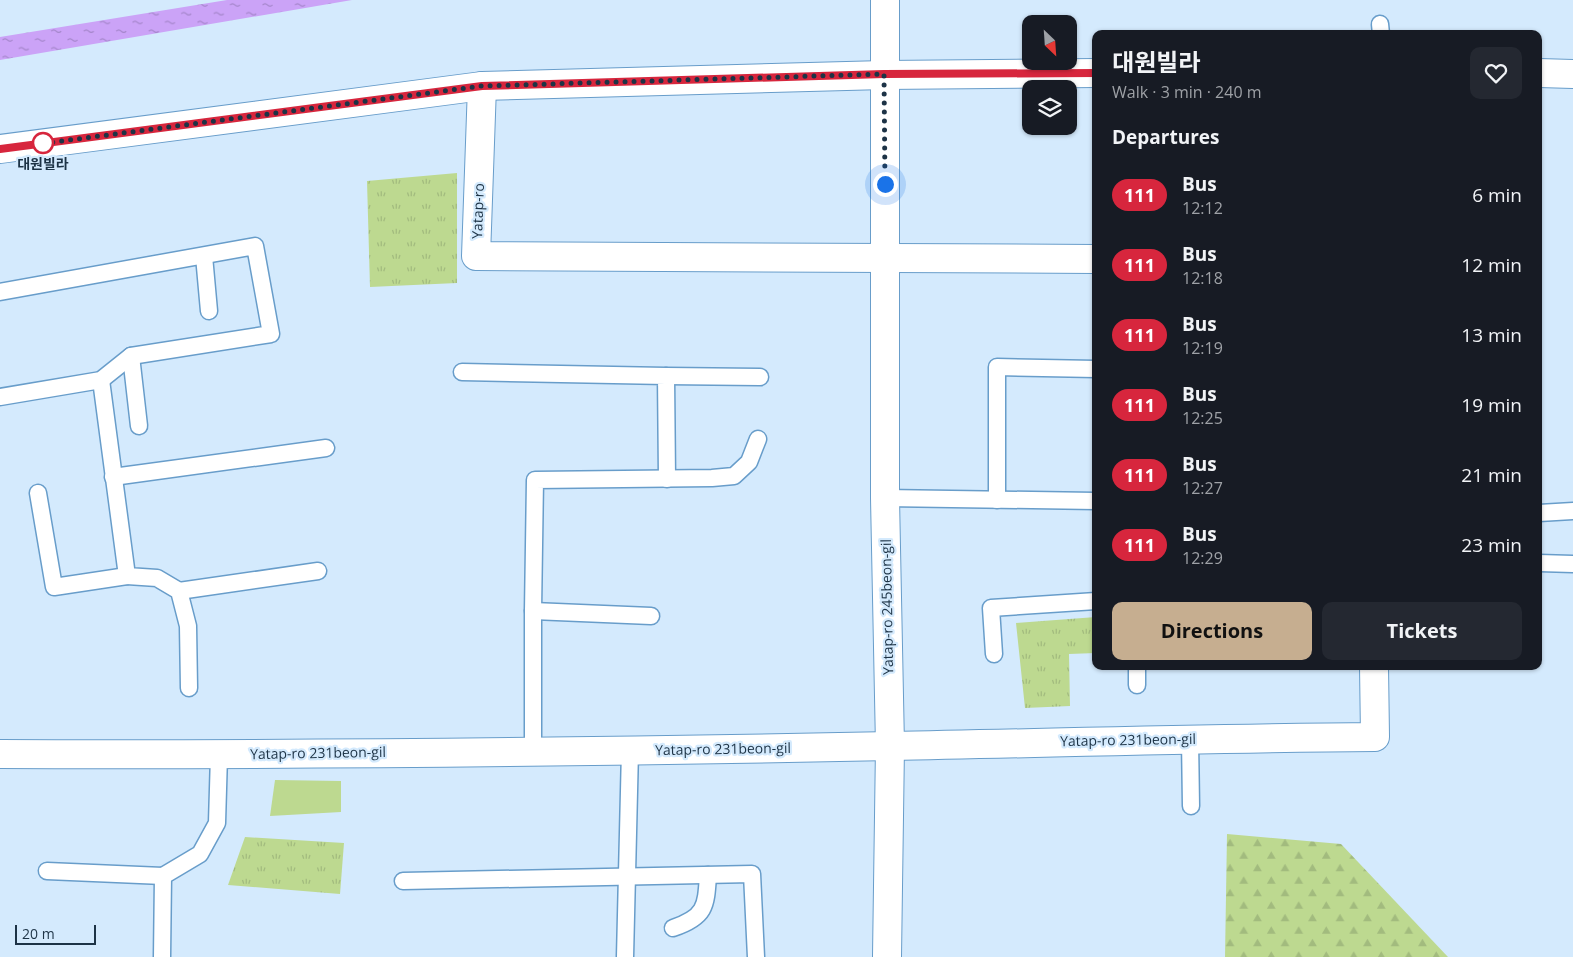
<!DOCTYPE html>
<html lang="en">
<head>
<meta charset="utf-8">
<style>
	body { margin:0; font-family:"Open Sans","Noto Sans KR",sans-serif; background:#242831; color:#f1f3f6; height:100vh; display:flex; flex-direction:column; font-size:19px; white-space:nowrap }
	* { box-sizing:border-box; margin:0 }
	p { font-size:16px; color:#9ea1a6 }
	.icon { flex:none; width:28px; height:28px; fill:none; stroke:currentColor; stroke-width:2; stroke-linecap:round; stroke-linejoin:round }
	.map { position:relative; flex:1; overflow:hidden }
	.panel { position:absolute; left:1092px; top:30px; width:450px; height:640px; display:flex; flex-direction:column; background:#171b24; border-radius:10px; box-shadow:0 1px 4px #0004 }
	.panel>* { flex:none }
	.badge { padding:0 10px; border-radius:16px; font-size:18px; line-height:32px }
	.needle { width:32px; rotate:155deg }
	.controls { position:absolute; left:1022px; top:15px; display:grid; gap:10px }
	.controls a { display:grid; place-items:center; width:55px; height:55px; border-radius:10px; background:#171b24; box-shadow:0 1px 4px #0004; font-size:25px }
	.scale { position:absolute; left:15px; bottom:12px; width:81px; box-sizing:border-box; padding-left:5px; border:2px solid #1d3346; border-top:0; font-size:14px; line-height:18px; white-space:nowrap; color:#1d3346; -webkit-text-stroke:4px #d4eafd; paint-order:stroke }
	.you { position:absolute; width:25px; height:25px; margin:-12px; border:4px solid #fff; border-radius:50%; background:#1a73e8; box-shadow:0 0 0 8px #1a73e833 }
	.map>.badge { position:absolute; translate:-50% -50%; box-shadow:0 0 0 2px #fff }
	h2 { padding:0 20px; font-size:19px; line-height:45px }
	.round { display:grid; place-items:center; flex:none; width:52px; height:52px; border-radius:10px; background:#242831 }
	.headline { display:flex; align-items:center; justify-content:space-between; height:85px; padding:0 20px }
	h1 { font-size:24px; font-weight:700; line-height:38px }
	.primary-button { display:flex; gap:10px; margin-top:auto; padding:10px 20px }
	.primary-button a { flex:1; height:58px; border-radius:10px; background:#c6ae90; color:#111; font-size:20px; font-weight:700; line-height:58px; text-align:center }
	.primary-button a+a { background:#242831; color:#f1f3f6 }
	ul { padding:0; list-style:none }
	li { display:flex; align-items:center; gap:15px; height:70px; padding:0 20px }
	li div { flex:1 }
	li b { display:block; font-size:19px }
	li em { font-style:normal }
	li .badge { min-width:55px; font-weight:700; text-align:center }
	.map>svg:first-child { display:block }
	.green { fill:#bdd990 }
	.forest { fill:url(#forest-firs) }
	.park { fill:url(#park-tufts) }
	.water { fill:url(#water-ripples) }
	.lines { fill:none; stroke-linecap:round; stroke-linejoin:round }
	.lane-casing { stroke:#689dca; stroke-width:19 }
	.street-casing { stroke:#689dca; stroke-width:30 }
	.lane { stroke:#fff; stroke-width:16 }
	.street { stroke:#fff; stroke-width:28 }
	.line-casing { stroke:#fff; stroke-width:11 }
	.line { stroke:#d7263d; stroke-width:8 }
	.walk { stroke:#1d3346; stroke-width:5; stroke-dasharray:0 9 }
	.stop-dot { fill:#fff; stroke:#d7263d; stroke-width:2.5 }
	.labels { text-anchor:middle; stroke-width:4.5; stroke-linejoin:round; paint-order:stroke }
	.stop-label { font-size:14px; font-weight:bold; fill:#1d3346; stroke:#d4eafd }
	.street-label { font-size:14px; fill:#1d3346; stroke:#d4eafd }
</style>
</head>
<body>
<div class="map">
<svg width="1573" height="957" viewBox="0 0 1573 957">
	<defs>
		<pattern id="forest-firs" width="22" height="20" patternUnits="userSpaceOnUse" patternTransform="scale(1.25)"><rect width="22" height="20" fill="#bdd990"/><path d="M5 1l3.5 6h-7zM16 11l3.5 6h-7z" fill="#a2bb7e"/></pattern>
		<pattern id="park-tufts" width="24" height="20" patternUnits="userSpaceOnUse" patternTransform="scale(1.25)"><rect width="24" height="20" fill="#bdd990"/><path d="M3 7l-1-3M5 7V3M7 7l1-3M15 17l-1-3M17 17v-4M19 17l1-3" fill="none" stroke="#a2bb7e"/></pattern>
		<pattern id="water-ripples" width="26" height="14" patternUnits="userSpaceOnUse" patternTransform="scale(1.25)"><rect width="26" height="14" fill="#cba3f7"/><path d="M2 4q2-2 4 0t4 0M15 11q2-2 4 0t4 0" fill="none" stroke="#a485ca"/></pattern>
	</defs>
	<rect width="100%" height="100%" fill="#d4eafd"/>
	<!-- green -->
	<polygon class="green" points="275,780 341,781 341,812 270,816"/>
	<!-- forest -->
	<polygon class="forest" points="1227,834 1341,844 1448,957 1225,957"/>
	<!-- park -->
	<g class="park">
		<polygon points="457,173 457,283 370,287 367,181"/>
		<polygon points="1096,617 1096,653 1069,654 1070,706 1025,708 1016,623"/>
		<polygon points="245,837 344,843 340,894 228,885"/>
	</g>
	<!-- water -->
	<polygon class="water" points="227,0 352,0 0,60 0,37"/>
	<g class="lines">
		<!-- lane casing -->
		<g class="lane-casing">
			<g id="lane">
				<polyline points="1380,24 1381,34"/>
				<polyline points="204,256 209,311"/>
				<polyline points="0,292 255,246 271,334 131,356 101,380 0,397"/>
				<polyline points="131,356 139,426"/>
				<polyline points="462,372 666,376 667,479"/>
				<polyline points="666,376 760,377"/>
				<polyline points="101,380 127,576 157,578 179,591 188,626 189,688"/>
				<polyline points="113,477 326,448"/>
				<polyline points="38,493 54,587 127,576"/>
				<polyline points="885,498 1096,501"/>
				<polyline points="997,500 997,367 1096,369"/>
				<polyline points="1539,513 1573,511"/>
				<polyline points="1539,563 1573,564"/>
				<polyline points="179,591 318,571"/>
				<polyline points="533,611 651,616"/>
				<polyline points="994,654 991,608 1096,601"/>
				<polyline points="1137,666 1137,685"/>
				<polyline points="1190,739 1191,806"/>
				<polyline points="533,751 533,611 535,480 712,478 734,476 749,462 758,439"/>
				<polyline points="47,871 163,876"/>
				<polyline points="403,881 752,874 756,957"/>
				<path d="M 673,928 C 706,917 706,906 708,875"/>
				<polyline points="162,957 163,876 200,854 217,823 219,755"/>
				<polyline points="625,957 630,750"/>
			</g>
		</g>
		<!-- street casing -->
		<g class="street-casing">
			<g id="street">
				<polyline points="885,0 885,498 890,746 887,957"/>
				<polyline points="1539,73 1573,74"/>
				<polyline points="482,86 476,256 1096,259"/>
				<polyline points="0,149 482,86 884,75 1096,73"/>
				<path d="M 0,754 C 297,755 594,752 891,746 C 1053,743 1214,738 1375,737 L 1374,666"/>
			</g>
		</g>
		<!-- lane -->
		<use href="#lane" class="lane"/>
		<!-- street -->
		<use href="#street" class="street"/>
	</g>
	<g class="lines">
		<!-- line casing -->
		<g class="line-casing">
			<polyline id="line" points="0,149 482,86 884,74 1096,73"/>
		</g>
		<!-- line -->
		<use href="#line" class="line"/>
		<!-- walk -->
		<polyline class="walk" points="43,143 39,144 482,86 884,74 885,184"/>
	</g>
	<!-- markers -->
	<circle class="stop-dot" cx="43" cy="143" r="10"/>
	<g class="labels">
		<!-- stop labels -->
		<g class="stop-label">
			<text x="43" y="169">대원빌라</text>
		</g>
		<!-- street labels -->
		<g class="street-label">
			<text transform="translate(478 211) rotate(-88)" y="5">Yatap-ro</text>
			<text transform="translate(887 607) rotate(-91)" y="5">Yatap-ro 245beon-gil</text>
			<text transform="translate(1128 740) rotate(-1)" y="5">Yatap-ro 231beon-gil</text>
			<text transform="translate(723 749) rotate(-1)" y="5">Yatap-ro 231beon-gil</text>
			<text transform="translate(318 753) rotate(-1)" y="5">Yatap-ro 231beon-gil</text>
		</g>
	</g>
</svg>
<div class="controls">
<a><svg class="needle" viewBox="-14 -14 28 28"><path d="M0-13l5 13h-10z" fill="#e53935"/><path d="M0 13l5-13h-10z" fill="#9ea1a6"/></svg></a>
<a><svg class="icon" aria-label="layers" viewBox="0 0 24 24"><path d="M12 4l9 5-9 5-9-5zM3 14l9 5 9-5"/></svg></a>
</div>
<div class="scale">20 m</div>
<div class="you" style="left:885px;top:184px"></div>
<section class="panel">
<div class="headline"><div><h1>대원빌라</h1><p>Walk · 3 min · 240 m</p></div><a class="round"><svg class="icon" aria-label="heart" viewBox="0 0 24 24"><path d="M12 20l-8-8c-3-5 5-10 8-4 3-6 11-1 8 4z"/></svg></a></div>
<h2>Departures</h2>
<ul>
<li><span class="badge" style="background:#d7263d;color:#fff">111</span><div><b>Bus</b><p>12:12</p></div><em>6 min</em></li>
<li><span class="badge" style="background:#d7263d;color:#fff">111</span><div><b>Bus</b><p>12:18</p></div><em>12 min</em></li>
<li><span class="badge" style="background:#d7263d;color:#fff">111</span><div><b>Bus</b><p>12:19</p></div><em>13 min</em></li>
<li><span class="badge" style="background:#d7263d;color:#fff">111</span><div><b>Bus</b><p>12:25</p></div><em>19 min</em></li>
<li><span class="badge" style="background:#d7263d;color:#fff">111</span><div><b>Bus</b><p>12:27</p></div><em>21 min</em></li>
<li><span class="badge" style="background:#d7263d;color:#fff">111</span><div><b>Bus</b><p>12:29</p></div><em>23 min</em></li>
</ul>
<div class="primary-button"><a>Directions</a><a>Tickets</a></div>
</section>
</div>
</body>
</html>
